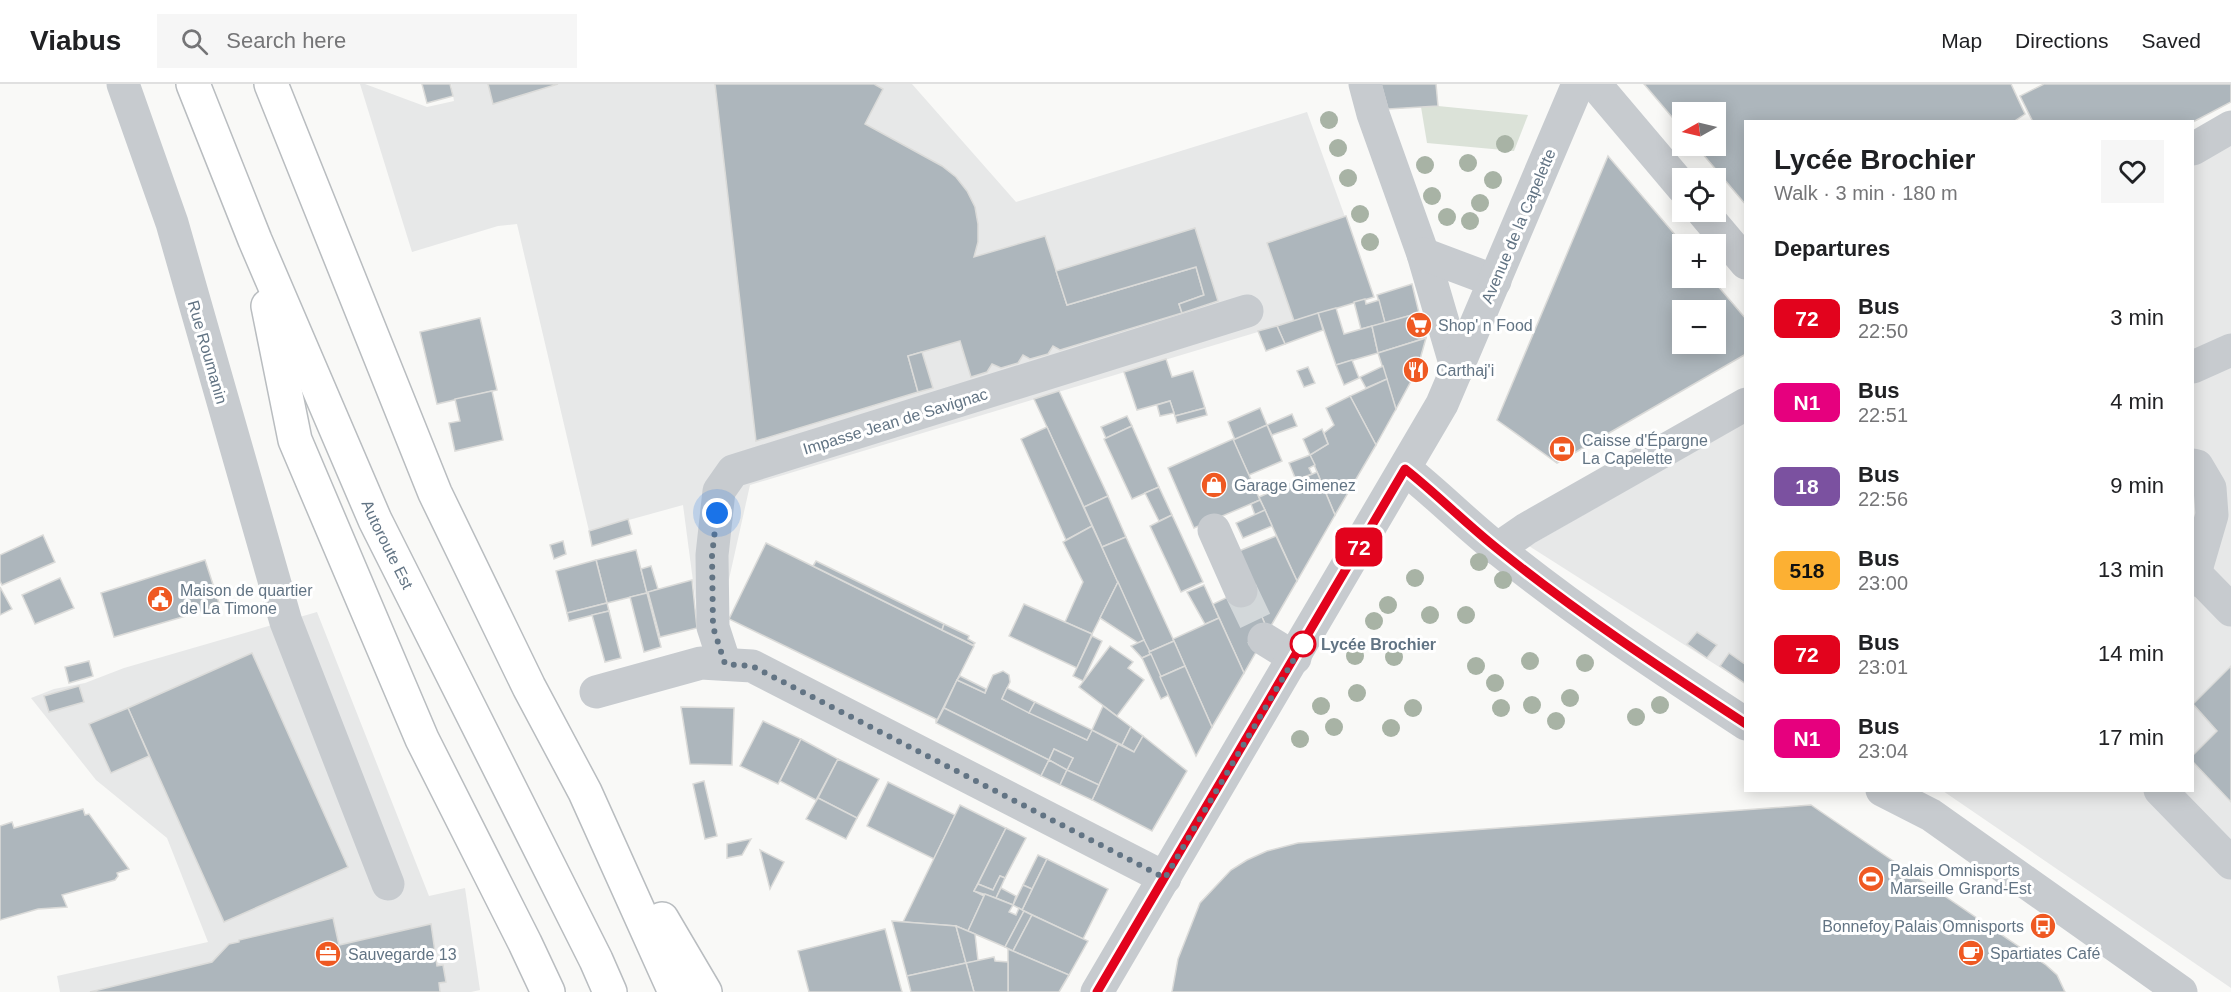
<!DOCTYPE html>
<html lang="en">
<head>
<meta charset="utf-8">
<style>
	body { margin:0; font-family:Arial,sans-serif; background:#f6f6f6; color:#202124; height:100vh; display:flex; flex-direction:column; font-size:22px; white-space:nowrap }
	* { box-sizing:border-box; margin:0 }
	p { font-size:20px; color:#757577 }
	.icon { flex:none; width:33px; height:33px; fill:none; stroke:currentColor; stroke-width:2; stroke-linecap:round; stroke-linejoin:round }
	.map { position:relative; flex:1; overflow:hidden }
	.panel { position:absolute; left:1744px; top:36px; width:450px; height:672px; display:flex; flex-direction:column; background:#fff; border-radius:0px; box-shadow:0 3px 15px #0003 }
	.panel>* { flex:none }
	.badge { padding:0 12px; border-radius:9px; font-size:21px; line-height:39px }
	.needle { width:39px; rotate:262deg }
	.buttons { position:absolute; left:1672px; top:18px; display:grid; gap:12px }
	.buttons a { display:grid; place-items:center; width:54px; height:54px; border-radius:0px; background:#fff; box-shadow:0 3px 15px #0003; font-size:30px }
	.you { position:absolute; width:30px; height:30px; margin:-15px; border:4px solid #fff; border-radius:50%; background:#1a73e8; box-shadow:0 0 0 9px #1a73e833 }
	.map>.badge { position:absolute; translate:-50% -50%; box-shadow:0 0 0 3px #fff }
	h2 { padding:0 30px; font-size:22px; line-height:54px }
	.round { display:grid; place-items:center; flex:none; width:63px; height:63px; border-radius:0px; background:#f6f6f6 }
	.headline { display:flex; align-items:center; justify-content:space-between; height:102px; padding:0 30px }
	h1 { font-size:28px; font-weight:700; line-height:45px }
	ul { padding:0; list-style:none }
	li { display:flex; align-items:center; gap:18px; height:84px; padding:0 30px }
	li div { flex:1 }
	li b { display:block; font-size:22px }
	li em { font-style:normal }
	li .badge { min-width:66px; font-weight:700; text-align:center }
	header { display:flex; align-items:center; gap:36px; box-sizing:border-box; height:84px; padding:0 30px; background:#fff; border-bottom:2px solid #e0e0e0 }
	header strong { font-size:28px }
	nav { display:flex; gap:33px; margin-inline-start:auto; font-size:21px }
	.search { width:420px; height:54px; background:#f6f6f6; display:flex; align-items:center; gap:15px; box-sizing:border-box; padding:0 21px; border-radius:0px; color:#757577; font-size:22px }
	.map>svg:first-child { display:block }
	.built { fill:#e7e8e8 }
	.green { fill:#dbe2d8 }
	.building { fill:#adb6bc; stroke:#dbdbd9; stroke-width:1.5; fill-rule:evenodd }
	.lines { fill:none; stroke-linecap:round; stroke-linejoin:round }
	.minor-tunnel { stroke:#d3d8da; stroke-width:33; stroke-dasharray:33 16; stroke-linecap:butt }
	.highway-casing { stroke:#b9bdc0; stroke-width:36 }
	.minor { stroke:#c7cbcf; stroke-width:33 }
	.highway { stroke:#fff; stroke-width:33 }
	.tree { fill:#a8b3a5 }
	.line-casing { stroke:#fff; stroke-width:14 }
	.line { stroke:#e2031d; stroke-width:9 }
	.walk { stroke:#627484; stroke-width:6; stroke-dasharray:0 10.8 }
	.stop-dot { fill:#fff; stroke:#e2031d; stroke-width:3 }
	.labels { text-anchor:middle; stroke-width:6; stroke-linejoin:round; paint-order:stroke }
	.street-label { font-size:16px; fill:#627484; stroke:#fff }
	.poi-label { font-size:16px; fill:#627484; stroke:#fff; text-anchor:start }
	.stop-label { font-size:16px; font-weight:bold; fill:#627484; stroke:#fff; text-anchor:start }
</style>
</head>
<body>
<header>
<strong>Viabus</strong>
<div class="search"><svg class="icon" aria-label="search" viewBox="0 0 24 24"><circle cx="10" cy="10" r="6"/><path d="M15 15l6 6"/></svg>Search here</div>
<nav><a>Map</a><a>Directions</a><a>Saved</a></nav>
</header>
<div class="map">
<svg width="2231" height="908" viewBox="0 0 2231 908">
	<rect width="100%" height="100%" fill="#f9f9f7"/>
	<!-- built -->
	<g class="built">
		<polygon points="360,0 365,0 427,23 454,17 451,0 912,0 1016,118 1307,28 1374,213 750,401 721,531 701,558 683,421 589,447 517,140 498,142 412,168"/>
		<polygon points="2231,58 2231,904 1943,707 2193,706 2193,80"/>
		<polygon points="1746,338 1746,600 1529,462"/>
		<polygon points="317,528 429,812 465,804 480,906 471,908 60,908 57,892 208,858 167,754 96,696 31,614 54,605 85,599 124,584"/>
	</g>
	<!-- green -->
	<polygon class="green" points="1438,22 1528,31 1514,67 1427,59 1421,23"/>
	<!-- building -->
	<g class="building">
		<polygon points="422,0 450,0 453,12 427,19"/>
		<polygon points="488,0 558,0 493,20"/>
		<polygon points="715,0 874,0 883,5 865,40 942,82 956,93 967,107 975,123 978,140 978,158 974,173 1045,152 1067,221 1196,183 1204,211 1179,220 1182,229 1060,266 1053,262 1048,270 1030,275 1023,271 1018,279 1001,284 992,280 987,288 971,293 960,257 908,272 918,308 756,357"/>
		<polygon points="1381,0 1436,0 1438,22 1388,25"/>
		<polygon points="1644,0 2011,0 2025,30 2013,38 1746,38 1746,121 1696,62 1716,62 1716,28 1683,28 1683,46"/>
		<polygon points="2044,0 2231,0 2231,18 2193,38 2033,38 2020,12"/>
		<path d="M 1608,72 L 1683,160 L 1683,194 L 1711,194 L 1746,235 L 1746,270 L 1557,379 L 1497,336 ZM 1683,226 L 1716,226 L 1716,260 L 1683,260 Z"/>
		<polygon points="1346,132 1374,213 1294,237 1267,159"/>
		<polygon points="1195,144 1218,217 1182,229 1179,220 1204,211 1196,183 1067,221 1056,187"/>
		<polygon points="1412,200 1419,229 1385,239 1377,211"/>
		<polygon points="1365,215 1366,220 1379,216 1385,239 1361,245 1354,218"/>
		<polygon points="1336,224 1344,250 1372,242 1378,269 1336,281 1318,229"/>
		<polygon points="1318,229 1323,246 1285,260 1277,242"/>
		<polygon points="1419,229 1426,254 1378,269 1372,242"/>
		<polygon points="480,234 497,306 437,320 420,248"/>
		<polygon points="1277,242 1285,260 1266,267 1258,247"/>
		<polygon points="1426,254 1417,286 1396,325 1378,269"/>
		<polygon points="922,268 933,304 918,308 908,272"/>
		<polygon points="1166,275 1172,293 1193,287 1205,324 1175,332 1170,317 1137,326 1124,288"/>
		<polygon points="1352,276 1359,294 1344,301 1336,281"/>
		<polygon points="1383,282 1387,295 1366,304 1360,293"/>
		<polygon points="1308,283 1315,299 1304,303 1297,287"/>
		<polygon points="1387,295 1396,325 1376,361 1350,312"/>
		<polygon points="492,307 503,356 455,367 449,339 460,337 455,315"/>
		<polygon points="1059,307 1108,412 1084,423 1034,315"/>
		<polygon points="1350,312 1376,361 1335,431 1310,371 1328,360 1324,349 1334,341 1326,324"/>
		<polygon points="1170,317 1174,329 1160,332 1157,321"/>
		<polygon points="1205,324 1207,331 1177,339 1175,332"/>
		<polygon points="1260,324 1267,341 1235,356 1228,338"/>
		<polygon points="1292,330 1297,342 1272,351 1267,341"/>
		<polygon points="1127,332 1132,342 1106,354 1101,343"/>
		<polygon points="1267,341 1282,377 1249,391 1233,356"/>
		<polygon points="1132,342 1159,403 1132,415 1104,355"/>
		<polygon points="1047,343 1092,442 1066,456 1021,355"/>
		<polygon points="1322,345 1328,360 1310,371 1303,355"/>
		<polygon points="1233,355 1260,416 1194,444 1168,384"/>
		<polygon points="1310,371 1315,381 1309,384 1312,390 1296,396 1289,379"/>
		<polygon points="1317,388 1335,431 1297,497 1259,413"/>
		<polygon points="1159,403 1172,431 1159,437 1145,409"/>
		<polygon points="1108,412 1126,453 1102,463 1084,423"/>
		<polygon points="1260,416 1265,426 1255,431 1251,420"/>
		<polygon points="1265,426 1272,442 1243,454 1236,439"/>
		<polygon points="1172,431 1203,498 1181,508 1150,442"/>
		<polygon points="628,435 632,450 592,462 589,447"/>
		<polygon points="1092,442 1118,498 1092,550 1065,538 1083,498 1063,458"/>
		<polygon points="43,451 55,478 2,501 0,497 0,471"/>
		<polygon points="1276,452 1297,497 1268,547 1234,469"/>
		<polygon points="1126,453 1174,557 1149,568 1102,463"/>
		<polygon points="563,457 566,470 554,475 550,461"/>
		<polygon points="766,459 974,562 936,638 936,635 729,535"/>
		<polygon points="636,466 647,509 607,519 596,476"/>
		<polygon points="205,476 220,522 114,553 101,509"/>
		<polygon points="596,476 607,519 567,529 556,487"/>
		<polygon points="816,477 944,540 942,546 813,482"/>
		<polygon points="651,482 658,505 647,509 641,485"/>
		<polygon points="60,494 74,524 35,540 22,511"/>
		<polygon points="692,496 697,544 660,553 648,508"/>
		<polygon points="1118,498 1144,556 1138,559 1100,534"/>
		<polygon points="1204,501 1219,534 1205,540 1187,508"/>
		<polygon points="0,503 12,525 0,531"/>
		<polygon points="1249,503 1268,547 1244,589 1213,520"/>
		<polygon points="647,509 661,563 644,568 630,513"/>
		<polygon points="607,519 609,527 569,537 567,529"/>
		<polygon points="1024,520 1092,550 1077,584 1009,552"/>
		<polygon points="609,527 621,574 605,578 592,531"/>
		<polygon points="1219,534 1244,589 1212,643 1173,555"/>
		<polygon points="944,540 969,552 968,555 975,559 973,561 942,546"/>
		<polygon points="1697,548 1717,561 1707,574 1687,560"/>
		<polygon points="1092,552 1102,557 1083,597 1073,592"/>
		<polygon points="1144,556 1151,570 1142,574 1131,562"/>
		<polygon points="1174,557 1185,582 1160,593 1149,568"/>
		<polygon points="1110,562 1133,578 1128,584 1144,596 1117,632 1079,603"/>
		<polygon points="252,569 348,783 224,838 128,624"/>
		<polygon points="1729,569 1746,581 1746,600 1720,582"/>
		<polygon points="1151,570 1169,611 1161,615 1142,574"/>
		<polygon points="89,577 93,592 69,599 65,583"/>
		<polygon points="1185,582 1212,643 1196,672 1160,593"/>
		<polygon points="2231,582 2231,718 2193,678 2193,671 2217,647 2193,620"/>
		<polygon points="1003,587 1009,591 1010,598 1002,615 1087,656 1092,646 1118,660 1099,701 1067,686 1073,674 1054,665 1049,676 944,624 957,596 985,609 993,591"/>
		<polygon points="960,592 986,605 985,609 957,596"/>
		<polygon points="79,602 84,618 49,628 44,612"/>
		<polygon points="1007,604 1035,618 1029,629 1002,615"/>
		<polygon points="1035,618 1092,646 1087,656 1029,629"/>
		<polygon points="1103,622 1131,643 1122,661 1092,646"/>
		<polygon points="681,623 734,624 732,681 690,680"/>
		<polygon points="128,624 149,672 111,689 89,640"/>
		<polygon points="944,624 1049,676 1041,692 936,639"/>
		<polygon points="763,637 801,655 778,700 740,682"/>
		<polygon points="1131,643 1143,652 1134,668 1122,661"/>
		<polygon points="1143,652 1187,687 1152,747 1092,716 1118,660 1134,668"/>
		<polygon points="801,655 838,675 816,716 780,697"/>
		<polygon points="1054,665 1073,674 1067,686 1049,676"/>
		<polygon points="838,675 879,695 857,734 818,714"/>
		<polygon points="1049,676 1067,686 1060,701 1041,692"/>
		<polygon points="1067,686 1099,701 1092,716 1060,701"/>
		<polygon points="704,697 717,752 705,755 693,700"/>
		<polygon points="888,698 955,731 934,775 867,742"/>
		<polygon points="818,714 857,734 846,755 806,735"/>
		<polygon points="960,721 1006,744 974,807 984,812 968,847 956,842 903,838"/>
		<polygon points="1811,721 2046,881 2057,891 2065,908 1172,908 1178,875 1200,819 1231,786 1247,776 1267,767 1298,759"/>
		<polygon points="83,725 85,731 89,730 129,785 117,789 118,792 115,796 62,811 67,823 38,825 0,836 0,742 12,738 14,744"/>
		<polygon points="1006,744 1026,754 1005,794 1000,792 993,806 978,800"/>
		<polygon points="751,755 742,771 727,774 727,760"/>
		<polygon points="760,766 784,778 770,805"/>
		<polygon points="1038,771 1047,775 1032,805 1023,801"/>
		<polygon points="1047,775 1108,805 1083,855 1022,826"/>
		<polygon points="1000,792 1005,794 996,814 974,807 978,800 993,806"/>
		<polygon points="1023,801 1032,805 1022,826 1013,821"/>
		<polygon points="1001,804 1016,812 1013,821 996,814"/>
		<polygon points="985,810 1013,821 1009,828 1016,831 1019,824 1024,827 1005,863 968,847"/>
		<polygon points="1024,827 1032,831 1013,867 1005,863"/>
		<polygon points="1032,831 1088,857 1069,891 1013,867"/>
		<polygon points="333,834 339,861 431,840 437,882 443,881 446,898 439,899 440,908 90,908 212,878 229,860 239,858 239,856"/>
		<polygon points="892,837 956,842 966,879 907,892"/>
		<polygon points="956,842 975,850 978,877 966,879"/>
		<polygon points="885,845 902,908 809,908 798,867"/>
		<polygon points="1008,865 1069,891 1059,908 1008,908"/>
		<polygon points="994,873 995,877 1008,878 1008,908 974,908 966,879"/>
		<polygon points="966,879 974,908 911,908 907,892"/>
	</g>
	<g class="lines">
		<!-- minor-tunnel -->
		<polyline class="minor-tunnel" points="1241,507 1264,555"/>
		<!-- highway casing -->
		<g class="highway-casing">
			<g id="highway">
				<path id="s1" d="M 193,0 L 255,156 L 375,436 L 596,876 L 610,908"/>
				<polyline points="271,0 435,409 529,603 585,708 675,908"/>
				<polyline points="268,222 295,356 422,655 525,859 548,908"/>
				<polyline points="662,835 705,908"/>
			</g>
		</g>
		<!-- minor -->
		<g class="minor">
			<polyline points="123,0 172,139 286,538 388,800"/>
			<polyline points="1365,0 1373,30 1423,170 1457,286"/>
			<polyline points="1595,0 1683,104"/>
			<polyline points="2193,65 2231,43"/>
			<polyline points="1703,128 1746,179"/>
			<polyline points="1423,170 1495,197"/>
			<polyline points="2193,283 2231,266"/>
			<polyline points="2193,381 2197,382 2210,404 2212,431 2193,496"/>
			<path d="M 1405,385 C 1438,411 1466,440 1499,466 C 1577,529 1662,585 1746,640"/>
			<polyline points="1214,446 1241,507"/>
			<polyline points="1497,465 1526,445 1746,320"/>
			<polyline points="2193,487 2231,526"/>
			<polyline points="1264,555 1295,574"/>
			<polyline points="725,580 713,543 712,471 719,407 733,387 1247,227"/>
			<polyline points="596,608 701,579 752,582 1165,794"/>
			<polyline points="1882,706 1931,731 2181,908"/>
			<polyline points="2160,706 2231,779"/>
			<polyline points="1097,908 1442,320 1578,0"/>
		</g>
		<!-- highway -->
		<use href="#highway" class="highway"/>
	</g>
	<!-- trees -->
	<g class="tree">
		<circle cx="1329" cy="36" r="9"/>
		<circle cx="1505" cy="60" r="9"/>
		<circle cx="1338" cy="64" r="9"/>
		<circle cx="1468" cy="79" r="9"/>
		<circle cx="1425" cy="81" r="9"/>
		<circle cx="1348" cy="94" r="9"/>
		<circle cx="1493" cy="96" r="9"/>
		<circle cx="1432" cy="112" r="9"/>
		<circle cx="1480" cy="119" r="9"/>
		<circle cx="1360" cy="130" r="9"/>
		<circle cx="1447" cy="133" r="9"/>
		<circle cx="1470" cy="137" r="9"/>
		<circle cx="1370" cy="158" r="9"/>
		<circle cx="1479" cy="478" r="9"/>
		<circle cx="1415" cy="494" r="9"/>
		<circle cx="1503" cy="496" r="9"/>
		<circle cx="1388" cy="521" r="9"/>
		<circle cx="1430" cy="531" r="9"/>
		<circle cx="1466" cy="531" r="9"/>
		<circle cx="1374" cy="537" r="9"/>
		<circle cx="1355" cy="572" r="9"/>
		<circle cx="1394" cy="573" r="9"/>
		<circle cx="1530" cy="577" r="9"/>
		<circle cx="1585" cy="579" r="9"/>
		<circle cx="1476" cy="582" r="9"/>
		<circle cx="1495" cy="599" r="9"/>
		<circle cx="1357" cy="609" r="9"/>
		<circle cx="1570" cy="614" r="9"/>
		<circle cx="1532" cy="621" r="9"/>
		<circle cx="1660" cy="621" r="9"/>
		<circle cx="1321" cy="622" r="9"/>
		<circle cx="1413" cy="624" r="9"/>
		<circle cx="1501" cy="624" r="9"/>
		<circle cx="1636" cy="633" r="9"/>
		<circle cx="1556" cy="637" r="9"/>
		<circle cx="1334" cy="643" r="9"/>
		<circle cx="1391" cy="644" r="9"/>
		<circle cx="1300" cy="655" r="9"/>
	</g>
	<g class="lines">
		<!-- line casing -->
		<g class="line-casing">
			<path id="line" d="M 1097,908 L 1405,385 C 1438,411 1466,440 1499,466 C 1577,529 1662,585 1746,640"/>
		</g>
		<!-- line -->
		<use href="#line" class="line"/>
		<!-- walk -->
		<polyline class="walk" points="717,429 712,471 713,543 725,580 752,582 1165,794 1303,560"/>
	</g>
	<!-- icons -->
	<defs>
		<g id="supermarket-disc" transform="scale(1.35)"><circle r="9.5" fill="#ef5922" stroke="#fff"/><path d="M-6-5.5h2.5l.6 2H6L4.5 2H-2.5L-4.4-4H-6ZM-1.5 3.2a1.3 1.3 0 1 0 .1 0ZM3 3.2a1.3 1.3 0 1 0 .1 0Z" fill="#fff"/></g>
		<g id="restaurant-disc" transform="scale(1.35)"><circle r="9.5" fill="#ef5922" stroke="#fff"/><path d="M-5-6h1v4h1v-4h1v4h1v-4h1v5L-1.5 .5V6h-2V.5L-5-1ZM5-6V6H3V1.5H1.5Q1.5-4 5-6Z" fill="#fff"/></g>
		<g id="bank-disc" transform="scale(1.35)"><circle r="9.5" fill="#ef5922" stroke="#fff"/><path d="M-6-4H6V4H-6ZM0-2.3a2.3 2.3 0 1 0 0 4.6a2.3 2.3 0 1 0 0-4.6Z" fill="#fff"/></g>
		<g id="shop-disc" transform="scale(1.35)"><circle r="9.5" fill="#ef5922" stroke="#fff"/><path d="M-5-2.5h2.3a2.7 3.5 0 0 1 5.4 0H5L5.5 6h-11ZM-1.5-2.5h3a1.5 2.3 0 0 0-3 0Z" fill="#fff"/></g>
		<g id="civic-disc" transform="scale(1.35)"><circle r="9.5" fill="#ef5922" stroke="#fff"/><path d="M-.6-6.5H3V-4.5H.6V-3L4-1V1h2V6H-6V1h2V-1L-.6-3ZM-1.2 2.5V6h2.4V2.5Z" fill="#fff"/></g>
		<g id="stadium-disc" transform="scale(1.35)"><circle r="9.5" fill="#ef5922" stroke="#fff"/><path d="M0-5a6.5 5 0 1 0 0 10a6.5 5 0 1 0 0-10ZM-3.5-1.8h7v3.6h-7Z" fill="#fff"/></g>
		<g id="bus-disc" transform="scale(1.35)"><circle r="9.5" fill="#ef5922" stroke="#fff"/><path d="M-5-6H5V4H4V6H2V4H-2V6H-4V4H-5ZM-3.5-4V0h7V-4ZM-3.5 1.2v1.5H-2V1.2ZM2 1.2v1.5H3.5V1.2Z" fill="#fff"/></g>
		<g id="cafe-disc" transform="scale(1.35)"><circle r="9.5" fill="#ef5922" stroke="#fff"/><path d="M-5.5-4.5H6V0H3Q3 3.5 0 3.5H-2.5Q-5.5 3.5-5.5 0ZM3-3.2v2h1.7v-2ZM-6 4.5H4V6H-6Z" fill="#fff"/></g>
		<g id="office-disc" transform="scale(1.35)"><circle r="9.5" fill="#ef5922" stroke="#fff"/><path d="M-6-3h4V-5.5h4V-3h4V5H-6ZM-1-4.5V-3h2v-1.5ZM-6 0V1H6V0Z" fill="#fff"/></g>
	</defs>
	<g fill-rule="evenodd">
		<use href="#supermarket-disc" x="1419" y="241"/>
		<use href="#restaurant-disc" x="1416" y="286"/>
		<use href="#bank-disc" x="1562" y="365"/>
		<use href="#shop-disc" x="1214" y="401"/>
		<use href="#civic-disc" x="160" y="515"/>
		<use href="#stadium-disc" x="1871" y="795"/>
		<use href="#bus-disc" x="2043" y="842"/>
		<use href="#cafe-disc" x="1971" y="869"/>
		<use href="#office-disc" x="328" y="870"/>
	</g>
	<!-- markers -->
	<circle class="stop-dot" cx="1303" cy="560" r="12"/>
	<g class="labels">
		<!-- street labels -->
		<g class="street-label">
			<text transform="translate(1518 142) rotate(-67)" y="6">Avenue de la Capelette</text>
			<text transform="translate(208 268) rotate(74)" y="6">Rue Roumanin</text>
			<text transform="translate(895 337) rotate(-17)" y="6">Impasse Jean de Savignac</text>
			<text dy="6" stroke="none"><textPath href="#s1" startOffset="500">Autoroute Est</textPath></text>
		</g>
		<!-- poi labels -->
		<g class="poi-label">
			<text x="1438" y="247">Shop' n Food</text>
			<text x="1436" y="292">Carthaj'i</text>
			<text x="1582" y="362">Caisse d'Épargne<tspan x="1582" dy="18">La Capelette</tspan></text>
			<text x="1234" y="407">Garage Gimenez</text>
			<text x="180" y="512">Maison de quartier<tspan x="180" dy="18">de La Timone</tspan></text>
			<text x="1890" y="792">Palais Omnisports<tspan x="1890" dy="18">Marseille Grand-Est</tspan></text>
			<text x="2024" y="848" text-anchor="end">Bonnefoy Palais Omnisports</text>
			<text x="1990" y="875">Spartiates Café</text>
			<text x="348" y="876">Sauvegarde 13</text>
		</g>
		<!-- stop labels -->
		<g class="stop-label">
			<text x="1321" y="566">Lycée Brochier</text>
		</g>
	</g>
</svg>
<div class="buttons">
<a><svg class="needle" viewBox="-14 -14 28 28"><path d="M0-13l5 13h-10z" fill="#e53935"/><path d="M0 13l5-13h-10z" fill="#757577"/></svg></a>
<a><svg class="icon" aria-label="locate" viewBox="0 0 24 24"><circle cx="12" cy="12" r="6"/><path d="M12 2v4M12 18v4M2 12h4M18 12h4"/></svg></a>
<a>+</a>
<a>−</a>
</div>
<div class="you" style="left:717px;top:429px"></div>
<b class="badge" style="left:1359px;top:463px;background:#e2031d;color:#fff">72</b>
<section class="panel">
<div class="headline"><div><h1>Lycée Brochier</h1><p>Walk · 3 min · 180 m</p></div><a class="round"><svg class="icon" aria-label="heart" viewBox="0 0 24 24"><path d="M12 20l-8-8c-3-5 5-10 8-4 3-6 11-1 8 4z"/></svg></a></div>
<h2>Departures</h2>
<ul>
<li><span class="badge" style="background:#e2031d;color:#fff">72</span><div><b>Bus</b><p>22:50</p></div><em>3 min</em></li>
<li><span class="badge" style="background:#e6007e;color:#fff">N1</span><div><b>Bus</b><p>22:51</p></div><em>4 min</em></li>
<li><span class="badge" style="background:#7b51a0;color:#fff">18</span><div><b>Bus</b><p>22:56</p></div><em>9 min</em></li>
<li><span class="badge" style="background:#fcb033;color:#111">518</span><div><b>Bus</b><p>23:00</p></div><em>13 min</em></li>
<li><span class="badge" style="background:#e2031d;color:#fff">72</span><div><b>Bus</b><p>23:01</p></div><em>14 min</em></li>
<li><span class="badge" style="background:#e6007e;color:#fff">N1</span><div><b>Bus</b><p>23:04</p></div><em>17 min</em></li>
</ul>
</section>
</div>
</body>
</html>
